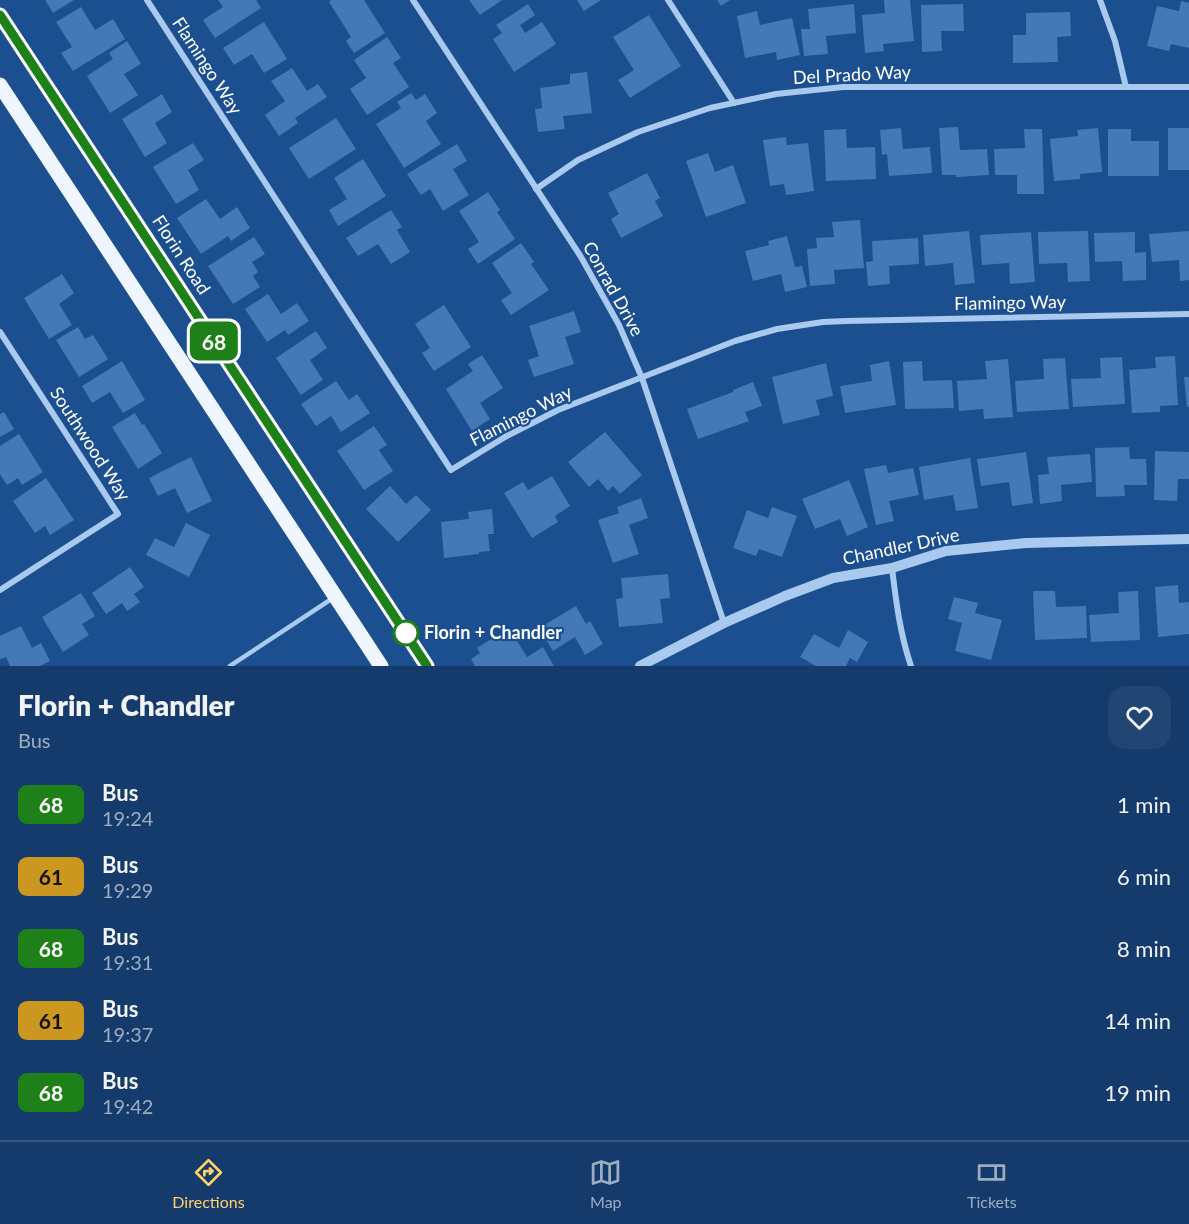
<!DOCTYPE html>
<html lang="en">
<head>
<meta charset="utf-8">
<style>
	body { margin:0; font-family:Lato,sans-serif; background:#214673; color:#f1f3f6; height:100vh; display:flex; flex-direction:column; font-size:22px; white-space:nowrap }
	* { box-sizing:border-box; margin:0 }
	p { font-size:20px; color:#9dadc1 }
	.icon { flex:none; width:33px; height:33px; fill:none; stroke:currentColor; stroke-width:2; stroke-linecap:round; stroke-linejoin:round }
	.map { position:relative; height:666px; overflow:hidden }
	.details { display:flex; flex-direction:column; background:#143b6b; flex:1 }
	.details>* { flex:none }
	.badge { padding:0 12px; border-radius:9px; font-size:21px; line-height:39px }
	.map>.badge { position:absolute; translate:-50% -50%; box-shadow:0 0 0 3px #fff }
	.round { display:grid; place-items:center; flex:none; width:63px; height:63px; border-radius:18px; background:#214673 }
	.summary { display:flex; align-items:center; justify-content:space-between; height:102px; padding:0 18px }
	h1 { font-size:28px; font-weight:800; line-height:45px }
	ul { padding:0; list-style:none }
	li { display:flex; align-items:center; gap:18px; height:72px; padding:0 18px }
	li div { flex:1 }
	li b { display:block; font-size:22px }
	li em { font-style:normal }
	li .badge { min-width:66px; font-weight:700; text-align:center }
	.dock { display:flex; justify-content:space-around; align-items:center; height:84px; border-top:2px solid #33557e; background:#143b6b; font-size:16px; color:#9dadc1 }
	.dock a { display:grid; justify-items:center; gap:3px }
	.dock .on { color:#ffd166 }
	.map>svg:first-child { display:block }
	.building { fill:#4478b7 }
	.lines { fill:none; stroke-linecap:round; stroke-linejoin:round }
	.service { stroke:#a9c9ee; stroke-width:4.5 }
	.minor { stroke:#a9c9ee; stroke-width:6 }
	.tertiary { stroke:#a9c9ee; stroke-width:10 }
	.primary { stroke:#f0f6ff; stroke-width:15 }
	.line-casing { stroke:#fff; stroke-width:14 }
	.line { stroke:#1e8019; stroke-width:9 }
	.stop-dot { fill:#fff; stroke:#1e8019; stroke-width:3 }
	.labels { text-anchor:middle; stroke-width:4.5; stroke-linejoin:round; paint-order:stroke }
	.street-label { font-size:18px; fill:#fff; stroke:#1b4f8f }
	.stop-label { font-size:18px; font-weight:bold; fill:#fff; stroke:#1b4f8f; text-anchor:start }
</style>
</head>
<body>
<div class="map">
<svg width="1189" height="666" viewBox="0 0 1189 666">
	<rect width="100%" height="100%" fill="#1b4f8f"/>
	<!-- building -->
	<g class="building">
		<polygon points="45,0 74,0 53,13"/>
		<polygon points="218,0 256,0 261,8 215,38 203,20 223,7"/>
		<polygon points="331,0 364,0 385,33 354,53 346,41 351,37 329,2"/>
		<polygon points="469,0 502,0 480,15"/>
		<polygon points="577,0 601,0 584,11"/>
		<polygon points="717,0 730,0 721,6"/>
		<polygon points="884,0 910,0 914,41 883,44 884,51 865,53 862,15 885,13"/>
		<polygon points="1181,1 1189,3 1189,48 1171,44 1169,51 1147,46 1157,6 1179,11"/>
		<polygon points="528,4 535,15 520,25 525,33 542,22 556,44 514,72 493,39 502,33 496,25"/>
		<polygon points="854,4 856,33 826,36 828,54 804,56 801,29 810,29 808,9"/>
		<polygon points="963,4 964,31 941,31 942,51 922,52 921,5"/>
		<polygon points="81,7 95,30 113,19 125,39 73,71 61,53 72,47 56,22"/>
		<polygon points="757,11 760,25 792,18 800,55 777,60 776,52 745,58 737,16"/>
		<polygon points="1070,12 1071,36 1057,37 1058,62 1013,63 1013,35 1026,35 1026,13"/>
		<polygon points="649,15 681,66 630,98 618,80 634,70 613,37"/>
		<polygon points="264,22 287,59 264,73 252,54 234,65 223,48"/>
		<polygon points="387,37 401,58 393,63 409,87 367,115 350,89 366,78 354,60"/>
		<polygon points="127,41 141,64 124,74 138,95 110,113 87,76 113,59 109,53"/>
		<polygon points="292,68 307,91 318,84 327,97 295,118 298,123 279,136 265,115 285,101 271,81"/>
		<polygon points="587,72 592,113 563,116 565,129 538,132 535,109 542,108 540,88 570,84 570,74"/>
		<polygon points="411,93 416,100 425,94 437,113 426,121 441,144 404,168 376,124 401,108 397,102"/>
		<polygon points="162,94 172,112 155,123 167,143 145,157 122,119"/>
		<polygon points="336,118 356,149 309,179 289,148"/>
		<polygon points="958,127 960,150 987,149 989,175 956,177 956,175 942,175 939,128"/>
		<polygon points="901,128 903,149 930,147 932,173 889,176 887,154 882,155 880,130"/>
		<polygon points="1098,128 1102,172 1080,174 1080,179 1054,181 1050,139 1078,136 1077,130"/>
		<rect x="1168" y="128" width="21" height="42"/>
		<polygon points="846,129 847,148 875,147 876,179 826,181 824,130"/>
		<polygon points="1024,129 1042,129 1044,194 1017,194 1017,175 995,175 994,149 1025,148"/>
		<polygon points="1108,129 1131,129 1131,141 1159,141 1159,176 1108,176"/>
		<polygon points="786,137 787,145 808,143 814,191 786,195 784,184 770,186 763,140"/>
		<polygon points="193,143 204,160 188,170 199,190 176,204 153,167"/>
		<polygon points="457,144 467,161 453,169 469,195 443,211 430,189 421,195 407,174"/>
		<polygon points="708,153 715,172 733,165 746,203 706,217 686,161"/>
		<polygon points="363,159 386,196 338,226 329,210 347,199 334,178"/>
		<polygon points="647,173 660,198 655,201 663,216 621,238 611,219 619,214 608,193"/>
		<polygon points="488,192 500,210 497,212 515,239 478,264 468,249 479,242 459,211"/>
		<polygon points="206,199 220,219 237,207 250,228 231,241 228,236 201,254 177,218"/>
		<polygon points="391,210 402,227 397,230 410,252 391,264 378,244 358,256 346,238"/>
		<polygon points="860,220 864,268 834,270 835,284 810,286 807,249 817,248 816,238 834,237 832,222"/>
		<polygon points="969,231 975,283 955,285 953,263 925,266 923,235"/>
		<polygon points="1088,231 1090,281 1068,282 1067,263 1039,264 1038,232"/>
		<polygon points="1189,231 1189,280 1180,281 1179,260 1152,262 1149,234"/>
		<polygon points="1031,232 1035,282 1010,284 1009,263 982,265 980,235"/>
		<polygon points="1135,232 1135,253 1146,252 1146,280 1123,281 1122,261 1095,262 1094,233"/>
		<polygon points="787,236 795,267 802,266 807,287 785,292 781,274 753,281 745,251 769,245 768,241"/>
		<polygon points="254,237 265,254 252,262 258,272 253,276 260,287 233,304 208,266"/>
		<polygon points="918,238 919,264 889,266 890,284 868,286 866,262 873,261 872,241"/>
		<polygon points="521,243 534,262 531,264 549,290 511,315 501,300 512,293 492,263"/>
		<polygon points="62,274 74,293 59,304 72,325 49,339 24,298"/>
		<polygon points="268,294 281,314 297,303 309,321 288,335 285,330 267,342 245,309"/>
		<polygon points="444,305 471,347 434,371 422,353 430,348 415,324"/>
		<polygon points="574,311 581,332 565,337 574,364 534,377 528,360 539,356 529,326"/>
		<polygon points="78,327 85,339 93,335 108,359 79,377 56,340"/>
		<polygon points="316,331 327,348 310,360 323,380 301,395 276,358"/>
		<polygon points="482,355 503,388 480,403 490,419 472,431 446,389 473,371 468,364"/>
		<polygon points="1175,356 1178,405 1160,406 1160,412 1132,413 1129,370 1156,368 1155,357"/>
		<polygon points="1122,357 1125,404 1073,407 1071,379 1101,378 1100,358"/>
		<polygon points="1065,358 1069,409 1017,412 1015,381 1044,379 1043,359"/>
		<polygon points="1008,359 1013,417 984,419 983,409 959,411 957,381 987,379 985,361"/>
		<polygon points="122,361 145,400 123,413 110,392 92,403 82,386"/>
		<polygon points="889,361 896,405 845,413 840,386 872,381 870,365"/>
		<polygon points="922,361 923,381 952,380 954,408 905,409 903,362"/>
		<polygon points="826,363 833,396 816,400 820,415 783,424 772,377"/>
		<polygon points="1184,377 1189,377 1189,407 1187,407"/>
		<polygon points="336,381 349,400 357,394 370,413 341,432 331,416 316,426 301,404"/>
		<polygon points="753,382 762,406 745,412 749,421 698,439 687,409 733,392 733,390"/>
		<polygon points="4,412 14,429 0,437 0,414"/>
		<polygon points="135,413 142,425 144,424 162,453 138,469 112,427"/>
		<polygon points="374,426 387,445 379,450 393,471 364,490 337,451"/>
		<polygon points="605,432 642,475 620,494 613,486 608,491 598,479 589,487 568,462"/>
		<polygon points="19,434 43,472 22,485 18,478 7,485 0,474 0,446"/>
		<polygon points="1129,447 1130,459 1146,459 1147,485 1124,485 1125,496 1096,497 1095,448"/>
		<polygon points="1155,451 1189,452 1189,479 1178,479 1177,501 1154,500"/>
		<polygon points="1026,452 1033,503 1012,506 1009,482 981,486 977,459"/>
		<polygon points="1090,454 1092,482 1061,485 1062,501 1040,504 1038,475 1049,474 1047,457"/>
		<polygon points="191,457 212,501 187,513 175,488 158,496 149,478"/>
		<polygon points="970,458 978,508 956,511 953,495 924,500 919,467"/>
		<polygon points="886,465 888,473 913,468 919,495 889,501 894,521 876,525 864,469"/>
		<polygon points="552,476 570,506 555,516 558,522 532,538 504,493 523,482 528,490"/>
		<polygon points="46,478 74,520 50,535 45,526 35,533 13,501"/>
		<polygon points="849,480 868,527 847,536 840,519 815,529 802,499"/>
		<polygon points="390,486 406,504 416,495 431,510 398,542 366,509"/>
		<polygon points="641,498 648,518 629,525 639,554 613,563 598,520 619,513 617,507"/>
		<polygon points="772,507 797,516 782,557 759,549 756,556 733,548 747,510 768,518"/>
		<polygon points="492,509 494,534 488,534 490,551 479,552 479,554 444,558 441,522 469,519 468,512"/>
		<polygon points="186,523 210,535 189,577 146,555 155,538 174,547"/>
		<polygon points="130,567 144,587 134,594 140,602 127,611 122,603 106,614 92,593"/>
		<polygon points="668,574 670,598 660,599 663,623 619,627 616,599 623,598 621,578"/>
		<polygon points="1178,585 1179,603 1189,602 1189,634 1158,637 1155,587"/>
		<polygon points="1033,591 1055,591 1056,607 1086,606 1087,638 1035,640"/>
		<polygon points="1138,591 1140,640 1091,642 1089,615 1119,613 1118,592"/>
		<polygon points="81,593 95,616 82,624 89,635 63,652 42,617"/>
		<polygon points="954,597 978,603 975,613 1002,620 991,660 955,651 962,623 948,619"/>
		<polygon points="576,606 586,624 590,621 603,644 585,655 575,637 553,651 539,628"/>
		<polygon points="21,626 32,648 41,643 50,661 40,666 10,666 6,657 0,659 0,636"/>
		<polygon points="509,628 527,657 543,647 554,666 475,666 471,659 480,653 477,648"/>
		<polygon points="848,630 868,642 857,662 850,658 846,666 816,666 800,657 814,634 839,648"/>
	</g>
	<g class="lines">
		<!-- service -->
		<polyline class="service" points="230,666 333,598"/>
		<!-- minor -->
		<g class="minor">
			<polyline points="147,0 451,470 505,437 558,410 735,341 777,329 823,322 846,321 1189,314"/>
			<polyline points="413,0 581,257 619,325 642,378 724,623"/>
			<polyline points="668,0 734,103"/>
			<polyline points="1100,0 1115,41 1126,87"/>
			<polyline points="536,189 578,160 638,132 710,108 776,94 843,87 1189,87"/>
			<polyline points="0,332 118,514 0,590"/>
			<path d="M 892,568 C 896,601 900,634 911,666"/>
		</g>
		<!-- tertiary -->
		<polyline class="tertiary" points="640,666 724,623 785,596 833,578 892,568 946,551 1026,543 1189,539"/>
		<!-- primary -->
		<g class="primary">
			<polyline points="0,15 427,666"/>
			<polyline points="0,85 381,666"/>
		</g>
	</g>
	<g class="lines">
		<!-- line casing -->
		<g class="line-casing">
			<polyline id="line" points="0,15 427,666"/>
		</g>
		<!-- line -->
		<use href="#line" class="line"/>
	</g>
	<!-- markers -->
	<circle class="stop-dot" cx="406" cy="633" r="12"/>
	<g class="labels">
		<!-- street labels -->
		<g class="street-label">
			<text transform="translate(207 66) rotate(57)" y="6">Flamingo Way</text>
			<text transform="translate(852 75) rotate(-3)" y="6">Del Prado Way</text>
			<text transform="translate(181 255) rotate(57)" y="6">Florin Road</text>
			<text transform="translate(613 289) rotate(61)" y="6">Conrad Drive</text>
			<text transform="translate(1010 303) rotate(-1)" y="6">Flamingo Way</text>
			<text transform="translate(521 416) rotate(-27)" y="6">Flamingo Way</text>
			<text transform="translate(90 444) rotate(57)" y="6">Southwood Way</text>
			<text transform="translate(901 547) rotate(-12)" y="6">Chandler Drive</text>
		</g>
		<!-- stop labels -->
		<g class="stop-label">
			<text x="424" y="639">Florin + Chandler</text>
		</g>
	</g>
</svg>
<b class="badge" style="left:214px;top:341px;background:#1e8019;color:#fff">68</b>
</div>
<section class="details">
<div class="summary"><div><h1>Florin + Chandler</h1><p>Bus</p></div><a class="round"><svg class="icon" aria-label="heart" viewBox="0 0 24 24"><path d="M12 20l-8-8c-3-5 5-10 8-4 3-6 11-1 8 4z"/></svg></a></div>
<ul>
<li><span class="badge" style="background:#1e8019;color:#fff">68</span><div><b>Bus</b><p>19:24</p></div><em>1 min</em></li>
<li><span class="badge" style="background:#cb971e;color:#111">61</span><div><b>Bus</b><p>19:29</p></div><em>6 min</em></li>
<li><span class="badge" style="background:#1e8019;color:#fff">68</span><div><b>Bus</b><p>19:31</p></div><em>8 min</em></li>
<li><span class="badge" style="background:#cb971e;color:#111">61</span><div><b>Bus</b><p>19:37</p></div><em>14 min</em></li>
<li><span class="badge" style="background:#1e8019;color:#fff">68</span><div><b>Bus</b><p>19:42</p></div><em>19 min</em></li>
</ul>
</section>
<nav class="dock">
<a class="on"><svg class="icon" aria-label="directions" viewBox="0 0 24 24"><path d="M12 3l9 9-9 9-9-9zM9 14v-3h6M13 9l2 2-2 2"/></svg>Directions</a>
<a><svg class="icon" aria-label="map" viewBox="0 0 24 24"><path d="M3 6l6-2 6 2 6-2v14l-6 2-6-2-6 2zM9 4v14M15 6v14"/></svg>Map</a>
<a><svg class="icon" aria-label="tickets" viewBox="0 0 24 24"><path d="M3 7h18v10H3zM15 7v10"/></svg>Tickets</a>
</nav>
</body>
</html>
